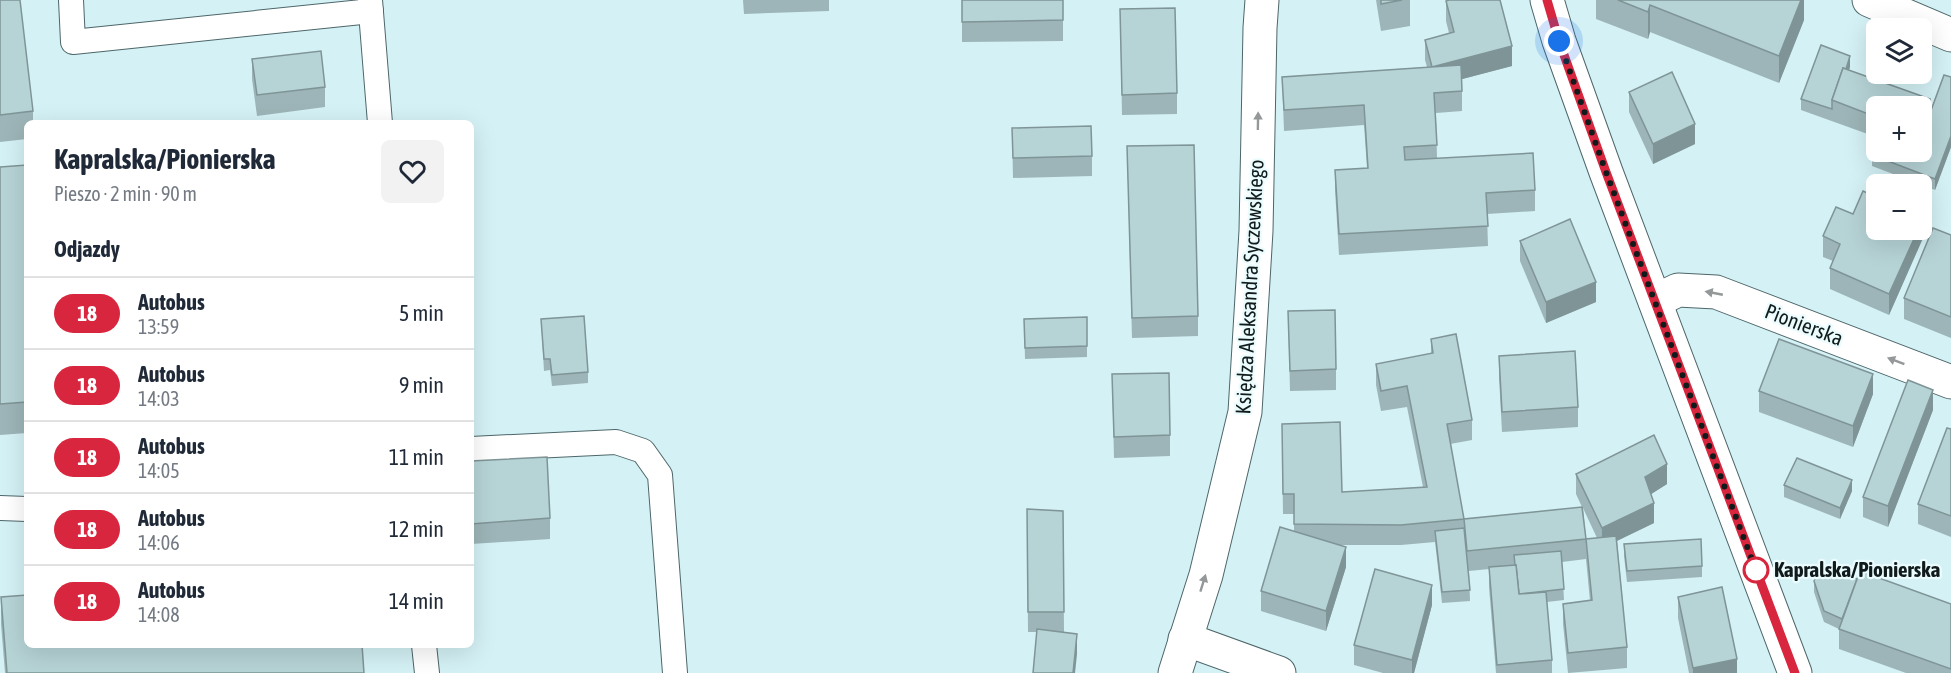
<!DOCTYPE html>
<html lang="pl">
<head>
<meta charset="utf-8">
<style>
	body { margin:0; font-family:"Asap Condensed",sans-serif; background:#f2f2f3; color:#1f2937; height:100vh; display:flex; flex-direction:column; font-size:22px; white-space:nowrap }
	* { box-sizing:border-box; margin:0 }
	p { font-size:20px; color:#747a83 }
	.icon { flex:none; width:33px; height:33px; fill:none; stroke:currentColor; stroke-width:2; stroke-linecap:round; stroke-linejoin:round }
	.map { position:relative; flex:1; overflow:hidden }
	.details { position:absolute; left:24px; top:120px; width:450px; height:528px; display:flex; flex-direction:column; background:#fff; border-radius:9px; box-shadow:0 6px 24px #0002 }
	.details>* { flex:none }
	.badge { padding:0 12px; border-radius:20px; font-size:21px; line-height:39px }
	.fabs { position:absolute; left:1866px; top:18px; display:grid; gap:12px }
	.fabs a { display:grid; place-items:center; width:66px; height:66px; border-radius:9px; background:#fff; box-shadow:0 6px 24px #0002; font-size:30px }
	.you { position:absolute; width:30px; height:30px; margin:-15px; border:4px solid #fff; border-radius:50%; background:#1a73e8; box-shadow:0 0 0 9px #1a73e833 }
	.map>.badge { position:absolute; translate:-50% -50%; box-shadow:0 0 0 3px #fff }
	h2 { padding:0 30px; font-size:22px; line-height:54px }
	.round { display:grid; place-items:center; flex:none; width:63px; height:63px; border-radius:9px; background:#f2f2f3 }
	.head { display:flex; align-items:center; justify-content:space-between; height:102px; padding:0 30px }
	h1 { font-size:28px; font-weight:700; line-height:45px }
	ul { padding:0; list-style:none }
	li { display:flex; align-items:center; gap:18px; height:72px; padding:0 30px; border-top:2px solid #e0e1e3 }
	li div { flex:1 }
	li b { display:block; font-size:22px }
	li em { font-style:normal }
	li .badge { min-width:66px; font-weight:700; text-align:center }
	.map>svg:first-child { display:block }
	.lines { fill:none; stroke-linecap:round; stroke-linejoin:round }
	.service-casing { stroke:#4d6669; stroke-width:26 }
	.minor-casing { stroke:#4d6669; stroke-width:35 }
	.service { stroke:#fff; stroke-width:24 }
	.minor { stroke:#fff; stroke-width:33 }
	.wall { fill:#9db5b8; fill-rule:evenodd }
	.shaded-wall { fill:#7f9496 }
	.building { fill:#b6d3d6; stroke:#7f9496; stroke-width:1.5 }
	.oneway { fill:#949899 }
	.line-casing { stroke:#fff; stroke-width:14 }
	.line { stroke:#d7263d; stroke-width:9 }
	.walk { stroke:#111b1c; stroke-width:6; stroke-dasharray:0 10.8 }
	.stop-dot { fill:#fff; stroke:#d7263d; stroke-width:3 }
	.labels { text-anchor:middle; stroke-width:4.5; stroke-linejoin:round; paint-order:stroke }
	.street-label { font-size:21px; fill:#111b1c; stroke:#ebfcfe }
	.stop-label { font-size:21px; font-weight:bold; fill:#111b1c; stroke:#ebfcfe; text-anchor:start }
</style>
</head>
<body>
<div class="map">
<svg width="1951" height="673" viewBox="0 0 1951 673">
	<rect width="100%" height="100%" fill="#d4f1f5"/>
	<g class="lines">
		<!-- service casing -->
		<g class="service-casing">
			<g id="service">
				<polyline points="71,0 73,42 371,11"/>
				<polyline points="370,0 380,123"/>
				<polyline points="471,449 616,442 643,451 660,475 675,673"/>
				<polyline points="0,508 27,509"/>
				<polyline points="424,645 427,673"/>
			</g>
		</g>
		<!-- minor casing -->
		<g class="minor-casing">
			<g id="minor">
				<polyline points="1547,0 1559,41 1606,172 1795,673"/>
				<polyline points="1869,0 1951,35"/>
				<polyline points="1655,301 1678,290 1716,292 1951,382"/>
				<polyline points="1185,639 1279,673"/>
				<polyline points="1175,673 1206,575 1245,412 1256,231 1260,28 1262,0"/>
			</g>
		</g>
		<!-- service -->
		<use href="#service" class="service"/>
		<!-- minor -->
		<use href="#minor" class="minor"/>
	</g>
	<!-- wall -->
	<g class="wall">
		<polygon points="0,0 33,111 33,123 27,123 27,139 0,142"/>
		<polygon points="743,0 829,0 829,11 744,14"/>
		<polygon points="962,0 1063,0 1063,41 962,42"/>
		<polygon points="1376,0 1410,0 1410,26 1381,31"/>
		<polygon points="1596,0 1804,0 1804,20 1779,83 1650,32 1648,39 1596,19"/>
		<polygon points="1446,1 1512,66 1462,79 1462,111 1436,113 1437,158 1535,190 1535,211 1487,214 1488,246 1339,255 1335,190 1335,170 1367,168 1364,125 1284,131 1282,77 1427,67 1425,60 1425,40 1449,33 1446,21"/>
		<polygon points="1120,9 1177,93 1177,114 1122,115"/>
		<polygon points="252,59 325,87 325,107 257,116 252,79"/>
		<polygon points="1850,67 1849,70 1930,111 1951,77 1951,147 1935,190 1872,166 1872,155 1922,152 1922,106 1876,106 1876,137 1801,110 1801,99"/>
		<polygon points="1629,92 1695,144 1653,164 1629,112"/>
		<polygon points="1012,128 1092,156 1092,176 1013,178"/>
		<polygon points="1127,146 1198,316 1198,336 1132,338"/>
		<polygon points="27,165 27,433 0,435 0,167"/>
		<polygon points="1853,214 1923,238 1889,315 1830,289 1830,268 1833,261 1823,257 1823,236"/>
		<polygon points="1951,235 1951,338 1904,319 1904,298"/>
		<polygon points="1520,241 1596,302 1546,323 1520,261"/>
		<polygon points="1288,311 1336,369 1336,390 1290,391"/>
		<polygon points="1087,317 1087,357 1025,359 1024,319"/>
		<polygon points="541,319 588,372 588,383 552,386 550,370 544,371"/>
		<path d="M 1431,339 L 1472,420 L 1472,440 L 1450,444 L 1464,519 L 1464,529 L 1464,519 L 1582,507 L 1576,494 L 1576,474 L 1667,484 L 1651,494 L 1654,523 L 1617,541 L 1627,647 L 1627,668 L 1568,673 L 1563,624 L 1563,604 L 1590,601 L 1586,559 L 1562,562 L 1564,600 L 1547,602 L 1552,660 L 1552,673 L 1496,673 L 1489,587 L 1489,569 L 1469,571 L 1470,601 L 1442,603 L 1435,542 L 1401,545 L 1339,545 L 1346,567 L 1326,631 L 1261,611 L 1261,591 L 1294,531 L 1294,514 L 1283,514 L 1282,444 L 1342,492 L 1423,487 L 1407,407 L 1381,411 L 1376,385 L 1376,364 L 1431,354 ZM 1583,508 L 1597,538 L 1586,539 Z"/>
		<polygon points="1499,356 1578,407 1578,427 1502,432 1499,377"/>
		<polygon points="1112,374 1170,435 1170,456 1114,458"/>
		<polygon points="1759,391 1873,394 1853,447 1759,412"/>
		<polygon points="1933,410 1888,527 1863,517 1863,497"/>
		<polygon points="1951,429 1951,537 1918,524 1918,504"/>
		<polygon points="471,461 550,518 550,539 471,544"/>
		<polygon points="1784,485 1852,491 1840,519 1784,497"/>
		<polygon points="1027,509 1063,511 1064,632 1077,654 1037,632 1028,632"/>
		<polygon points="1624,544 1702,566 1702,577 1627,582 1624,556"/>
		<polygon points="1857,579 1951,604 1951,673 1906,673 1839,649 1839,629 1824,622 1814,592 1814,581"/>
		<polygon points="1,597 364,673 5,673 1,624"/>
		<polygon points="1678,597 1737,673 1689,673 1678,618"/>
		<polygon points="1432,605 1414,673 1383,673 1354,665 1354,645"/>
	</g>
	<!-- shaded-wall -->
	<g class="shaded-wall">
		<polygon points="1801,0 1804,0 1804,20 1779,83 1779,56"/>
		<polygon points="1650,5 1650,32 1648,39 1648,12"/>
		<polygon points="1512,46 1512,66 1432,87 1432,67"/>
		<polygon points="1850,56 1850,67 1838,102 1835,101"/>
		<polygon points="1930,99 1930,120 1922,145 1922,125"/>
		<polygon points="1695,124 1695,144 1653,164 1653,144"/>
		<polygon points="1951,136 1951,147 1935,190 1935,179"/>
		<polygon points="1923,218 1923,238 1889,315 1889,294 1918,230 1922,230 1922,221"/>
		<polygon points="1596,282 1596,302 1546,323 1546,302"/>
		<polygon points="1873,374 1873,394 1853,447 1853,426"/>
		<polygon points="1933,390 1933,410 1888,527 1888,506"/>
		<polygon points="1667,464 1667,484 1645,498 1645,477"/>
		<polygon points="1852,480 1852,491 1840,519 1840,508"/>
		<polygon points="1654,503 1654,523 1602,548 1602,528"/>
		<polygon points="1346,547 1346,567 1326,631 1326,611"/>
		<polygon points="1432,585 1432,605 1414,673 1412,673 1412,660"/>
		<polygon points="1077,634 1077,654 1075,673 1073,673"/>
		<polygon points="1737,659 1737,673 1693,673 1693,668"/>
	</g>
	<!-- building -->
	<g class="building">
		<polygon points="0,0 20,0 33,111 0,115"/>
		<polygon points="962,0 1063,0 1063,20 962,22"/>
		<polygon points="1381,0 1402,0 1381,4"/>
		<polygon points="1449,0 1500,0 1512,46 1432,67 1425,40 1454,32 1446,1"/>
		<polygon points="1618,0 1801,0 1779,56 1650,5 1648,12"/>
		<polygon points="1175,8 1177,93 1122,95 1120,9"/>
		<polygon points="1821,45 1850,56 1846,69 1843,68 1832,100 1832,109 1801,99"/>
		<polygon points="321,51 325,87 257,95 252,59"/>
		<polygon points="1461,65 1462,91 1434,93 1437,145 1404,147 1405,160 1533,153 1535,190 1486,193 1488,226 1339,234 1335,170 1368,168 1364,105 1284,110 1282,77"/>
		<polygon points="1843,68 1930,99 1922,125 1922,106 1876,106 1876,117 1832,100"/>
		<polygon points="1672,72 1695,124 1653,144 1629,92"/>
		<polygon points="1944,75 1951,77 1951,136 1935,179 1872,155 1876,142 1876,152 1922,152 1922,135"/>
		<polygon points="1091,126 1092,156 1013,158 1012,128"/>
		<polygon points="1194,145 1198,316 1132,318 1127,146"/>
		<polygon points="27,165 27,402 0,404 0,167"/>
		<polygon points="1863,191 1876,197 1876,230 1918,230 1889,294 1830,268 1840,244 1823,236 1836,207 1853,214"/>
		<polygon points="1570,219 1596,282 1546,302 1520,241"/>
		<polygon points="1933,228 1951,235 1951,317 1904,298"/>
		<polygon points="1335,310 1336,369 1290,371 1288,311"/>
		<polygon points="584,316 588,372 552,375 550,359 544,359 541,319"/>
		<polygon points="1087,317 1087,346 1025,348 1024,319"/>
		<polygon points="1456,334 1472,420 1447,424 1464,519 1401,525 1294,524 1294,494 1283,494 1282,424 1340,422 1342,492 1427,487 1407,386 1381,391 1376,364 1433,353 1431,339"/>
		<polygon points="1779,339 1873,374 1853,426 1759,391"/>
		<polygon points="1575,351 1578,407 1502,412 1499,356"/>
		<polygon points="1169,373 1170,435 1114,437 1112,374"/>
		<polygon points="1908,380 1933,390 1888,506 1863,497"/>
		<polygon points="1947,428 1951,429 1951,516 1918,504"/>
		<polygon points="1654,435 1667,464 1645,477 1654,503 1602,528 1576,474"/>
		<polygon points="547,457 550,518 471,524 471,461"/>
		<polygon points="1797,458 1852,480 1840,508 1784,485"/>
		<polygon points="1582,507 1586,539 1467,551 1464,519"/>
		<polygon points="1027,509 1063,511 1064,612 1028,612"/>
		<polygon points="1280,527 1346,547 1326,611 1261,591"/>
		<polygon points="1464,528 1470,590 1442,592 1435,531"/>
		<polygon points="1616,536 1627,647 1568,653 1563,604 1592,600 1586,539"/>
		<polygon points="1701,539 1702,566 1627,571 1624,544"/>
		<polygon points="1561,551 1564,589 1519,594 1516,565 1515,565 1514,555"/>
		<polygon points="1516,565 1519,594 1546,592 1552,660 1497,665 1489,567"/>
		<polygon points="1822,565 1857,579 1842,619 1824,611 1814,581"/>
		<polygon points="1375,569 1432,585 1412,660 1354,645"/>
		<polygon points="1860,571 1951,604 1951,669 1839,629"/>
		<polygon points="1722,587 1737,659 1693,668 1678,597"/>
		<polygon points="27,595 27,645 362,645 364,673 7,673 1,597"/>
		<polygon points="1037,629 1077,634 1073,673 1033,673"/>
	</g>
	<!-- one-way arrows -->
	<defs><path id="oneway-solid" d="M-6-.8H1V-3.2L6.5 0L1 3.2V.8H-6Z" transform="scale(1.5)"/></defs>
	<g class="oneway">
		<use href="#oneway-solid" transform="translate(1258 121) rotate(-89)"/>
		<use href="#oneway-solid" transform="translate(1714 293) rotate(-169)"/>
		<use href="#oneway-solid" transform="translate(1896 361) rotate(-159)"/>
		<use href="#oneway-solid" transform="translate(1203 583) rotate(-73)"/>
	</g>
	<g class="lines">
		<!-- line casing -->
		<g class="line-casing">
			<polyline id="line" points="1547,0 1559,41 1606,172 1795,673"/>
		</g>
		<!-- line -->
		<use href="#line" class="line"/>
		<!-- walk -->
		<polyline class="walk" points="1559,41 1606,172 1757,573 1756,570"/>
	</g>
	<!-- markers -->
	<circle class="stop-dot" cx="1756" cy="570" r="12"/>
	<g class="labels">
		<!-- street labels -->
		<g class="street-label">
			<text transform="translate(1250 287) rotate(-87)" y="7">Księdza Aleksandra Syczewskiego</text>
			<text transform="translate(1804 325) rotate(21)" y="7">Pionierska</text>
		</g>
		<!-- stop labels -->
		<g class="stop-label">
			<text x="1774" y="577">Kapralska/Pionierska</text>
		</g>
	</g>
</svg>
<div class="fabs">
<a><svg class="icon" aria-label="layers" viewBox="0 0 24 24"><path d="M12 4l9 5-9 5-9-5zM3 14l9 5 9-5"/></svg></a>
<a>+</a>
<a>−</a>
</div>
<div class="you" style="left:1559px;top:41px"></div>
<section class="details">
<div class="head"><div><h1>Kapralska/Pionierska</h1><p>Pieszo · 2 min · 90 m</p></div><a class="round"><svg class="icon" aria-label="heart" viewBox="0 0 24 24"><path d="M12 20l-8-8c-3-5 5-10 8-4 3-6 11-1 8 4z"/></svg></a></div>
<h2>Odjazdy</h2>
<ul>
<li><span class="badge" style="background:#d7263d;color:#fff">18</span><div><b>Autobus</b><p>13:59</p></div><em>5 min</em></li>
<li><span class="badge" style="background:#d7263d;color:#fff">18</span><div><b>Autobus</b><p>14:03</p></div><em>9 min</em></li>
<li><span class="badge" style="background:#d7263d;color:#fff">18</span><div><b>Autobus</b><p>14:05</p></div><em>11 min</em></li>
<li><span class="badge" style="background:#d7263d;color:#fff">18</span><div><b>Autobus</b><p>14:06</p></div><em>12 min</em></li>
<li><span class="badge" style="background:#d7263d;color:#fff">18</span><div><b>Autobus</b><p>14:08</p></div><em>14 min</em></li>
</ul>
</section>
</div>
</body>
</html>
